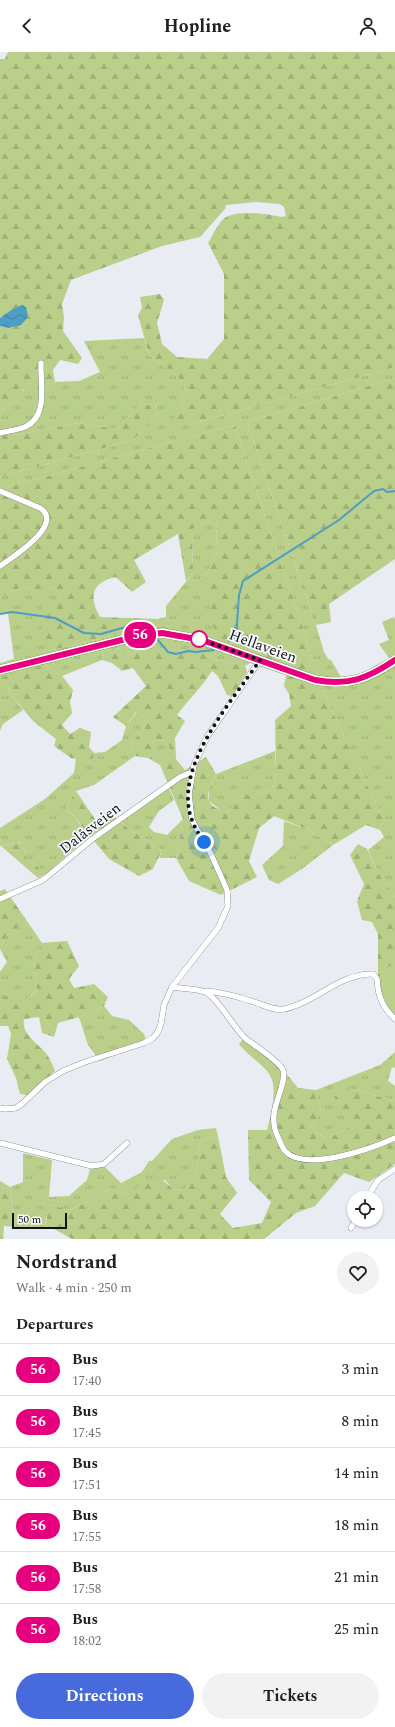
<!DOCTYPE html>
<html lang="en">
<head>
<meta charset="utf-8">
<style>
	body { margin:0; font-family:Spectral,serif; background:#f2f2f2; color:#202124; height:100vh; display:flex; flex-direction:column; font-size:15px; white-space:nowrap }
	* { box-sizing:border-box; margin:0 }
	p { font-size:13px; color:#757577 }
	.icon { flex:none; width:22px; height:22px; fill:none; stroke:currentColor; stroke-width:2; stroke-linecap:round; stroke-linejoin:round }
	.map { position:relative; height:1187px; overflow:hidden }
	.panel { display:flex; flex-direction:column; background:#fff; flex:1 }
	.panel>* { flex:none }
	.badge { padding:0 8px; border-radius:13px; font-size:14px; line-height:26px }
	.tools { position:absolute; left:347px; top:1139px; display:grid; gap:8px }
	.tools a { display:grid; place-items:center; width:36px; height:36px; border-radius:50%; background:#fff; box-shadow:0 1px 3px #0004; font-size:20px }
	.scale { position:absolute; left:12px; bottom:10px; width:55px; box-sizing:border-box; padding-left:4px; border:2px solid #111214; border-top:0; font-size:11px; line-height:14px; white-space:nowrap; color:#111214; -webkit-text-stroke:3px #f7f9fe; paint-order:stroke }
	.you { position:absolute; width:20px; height:20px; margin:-10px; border:3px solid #fff; border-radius:50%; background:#1a73e8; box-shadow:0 0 0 6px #1a73e833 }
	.map>.badge { position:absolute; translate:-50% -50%; box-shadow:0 0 0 2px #fff }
	h2 { padding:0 16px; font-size:15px; line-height:36px }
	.round { display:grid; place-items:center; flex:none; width:42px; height:42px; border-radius:21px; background:#f2f2f2 }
	.summary { display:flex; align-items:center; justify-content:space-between; height:68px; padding:0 16px }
	h1 { font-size:19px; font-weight:700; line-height:30px }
	.button { display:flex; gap:8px; margin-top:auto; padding:8px 16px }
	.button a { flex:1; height:46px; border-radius:24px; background:#476add; color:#fff; font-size:16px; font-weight:700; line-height:46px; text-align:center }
	.button a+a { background:#f2f2f2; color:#202124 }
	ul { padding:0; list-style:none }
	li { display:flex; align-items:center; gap:12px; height:52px; padding:0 16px; border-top:1px solid #e0e0e0 }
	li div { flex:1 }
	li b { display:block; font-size:15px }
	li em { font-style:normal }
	li .badge { min-width:44px; font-weight:700; text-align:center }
	header { display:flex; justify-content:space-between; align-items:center; height:52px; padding:0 16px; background:#fff; font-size:18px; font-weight:700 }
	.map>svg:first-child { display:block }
	.grass { fill:url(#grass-tufts) }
	.forest { fill:url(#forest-firs) }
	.green { fill:#bacf89 }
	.water { fill:url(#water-waves) }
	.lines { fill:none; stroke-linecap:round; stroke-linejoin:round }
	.stream { stroke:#4d9ec5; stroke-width:2 }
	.minor-casing { stroke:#61646a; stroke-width:6 }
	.primary-casing { stroke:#78985f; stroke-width:10 }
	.minor { stroke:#fff; stroke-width:5.5 }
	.primary { stroke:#cfecb8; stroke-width:9 }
	.line-casing { stroke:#fff; stroke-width:9 }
	.line { stroke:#e6007e; stroke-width:6 }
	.walk { stroke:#111214; stroke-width:4; stroke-dasharray:0 7.2 }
	.stop-dot { fill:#fff; stroke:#e6007e; stroke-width:2 }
	.labels { text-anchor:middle; stroke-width:3.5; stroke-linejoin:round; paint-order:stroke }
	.street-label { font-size:15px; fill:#111214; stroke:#f7f9fe }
</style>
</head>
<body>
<header><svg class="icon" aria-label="back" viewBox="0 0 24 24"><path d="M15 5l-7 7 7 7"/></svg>Hopline<svg class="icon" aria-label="person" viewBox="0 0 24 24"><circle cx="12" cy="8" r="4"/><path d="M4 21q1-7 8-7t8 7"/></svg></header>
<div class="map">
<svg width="395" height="1187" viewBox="0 0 395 1187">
	<defs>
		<pattern id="grass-tufts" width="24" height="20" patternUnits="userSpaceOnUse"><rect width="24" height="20" fill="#bacf89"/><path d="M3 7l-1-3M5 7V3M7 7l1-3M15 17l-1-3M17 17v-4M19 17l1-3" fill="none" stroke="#9fb175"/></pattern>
		<pattern id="forest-firs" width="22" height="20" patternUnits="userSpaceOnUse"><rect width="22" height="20" fill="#bacf89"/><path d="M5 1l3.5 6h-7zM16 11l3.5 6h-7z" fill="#9fb175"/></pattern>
		<pattern id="water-waves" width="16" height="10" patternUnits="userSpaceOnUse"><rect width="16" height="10" fill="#4d9ec5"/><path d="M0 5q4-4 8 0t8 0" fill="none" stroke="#3f7f9f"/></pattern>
	</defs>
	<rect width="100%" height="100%" fill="#e9ecf3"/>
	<!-- grass -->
	<g class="grass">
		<polygon points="144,286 149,303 185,331 182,360 188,373 395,315 395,326 247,370 316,573 324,600 328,607 331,608 341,625 362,621 389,606 379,592 389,588 382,570 394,565 395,567 395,845 378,820 368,798 384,785 380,778 383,767 321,635 250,611 245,614 215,608 203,601 160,596 150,592 133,602 123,596 103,598 102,608 62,624 45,613 8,634 9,640 23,658 3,672 0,679 0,611 14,607 8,561 0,562 0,545 26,534 41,542 52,534 61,543 48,599 142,577 170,573 166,565 166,554 193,521 192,477 216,466 217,500 204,528 228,592 238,590 255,596 264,605 307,619 311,612 305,581 234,373 0,437 0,425 133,388 157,364 155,352 139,353 117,377 78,371 15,383 0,377 0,359 22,345 24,336 36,323 46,338 55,330 79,329 100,320 84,289"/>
		<polygon points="137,660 148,666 142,680 130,691 135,704 94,733 76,739 66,755 89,784 46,822 27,806 21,790 0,794 0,776 45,747 74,721 76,706 92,709 94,701 105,700 122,688 126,674"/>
		<polygon points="162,687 170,695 160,713 148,706 155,701 152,689"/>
		<polygon points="275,699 276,720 273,737 255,743 243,743 229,759 224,761 209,749 209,736 216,722"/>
		<polygon points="169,736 174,748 159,759 149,775 154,780 167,783 183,767 176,806 159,806 162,798 129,777 120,769"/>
		<polygon points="284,769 307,777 333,793 302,817 278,832 269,828 262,813 283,794"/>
		<path d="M 29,872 L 42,891 L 34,908 L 37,938 L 27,947 L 5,945 L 0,948 L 0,920 L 7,910 L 0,897 C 8,880 11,877 29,872 Z"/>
		<polygon points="104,954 112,964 129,968 144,982 147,991 100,1009 88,993 79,965"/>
		<polygon points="395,1000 395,1016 392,1015 388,1029 395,1034 395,1049 348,1036 354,1073 326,1087 310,1074 321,1060 316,1038 380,1013"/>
		<polygon points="216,1076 218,1084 200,1090 196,1122 184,1138 175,1139 165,1128 142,1131 136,1139 126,1143 117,1136 110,1136 101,1144 69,1158 49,1152 44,1177 4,1174 13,1163 10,1135 0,1137 0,1129 10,1135 23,1130 23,1101 52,1108 49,1145 69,1144 87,1128 90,1117 104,1114 121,1131 142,1120 149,1109 152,1109 172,1087 198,1078"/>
	</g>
	<!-- forest -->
	<g class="forest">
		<path d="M 8,0 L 395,0 L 395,315 L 188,373 L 175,368 L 175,363 L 182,360 L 185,331 L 149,303 L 138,263 L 142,256 L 140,245 L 160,242 L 164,248 L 157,271 L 162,292 L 177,305 L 207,307 L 224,287 L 224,222 L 208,191 C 213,183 219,168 228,164 C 242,158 267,162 281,165 L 286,164 L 284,155 L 280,152 L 256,150 L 226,153 L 225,157 L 200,185 L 162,194 L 71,228 L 62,252 L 64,265 L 63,279 L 82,306 L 78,312 L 60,308 L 53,318 L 55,330 L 46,338 L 36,323 L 24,336 L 22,345 L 0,359 L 0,274 L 8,276 L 2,264 L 0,266 L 0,7 L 5,7 Z"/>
		<polygon points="395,326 395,507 329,552 331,570 316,573 247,370"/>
		<polygon points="155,352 157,364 133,388 0,425 0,377 15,383 78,371 117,377 139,353"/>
		<path d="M 234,373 L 305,581 L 311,612 L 307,620 L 264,605 L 255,596 L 238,590 L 228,592 L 216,586 L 204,528 L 217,500 L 216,466 L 192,477 L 193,521 L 186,529 L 178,482 L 134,508 L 146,530 L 132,540 L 116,525 C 92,530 88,544 100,565 L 158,567 L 166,565 L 170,573 L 142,577 L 48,599 L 37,558 L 61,543 L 52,534 L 41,542 L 26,534 L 0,545 L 0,437 Z"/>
		<path d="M 150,592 L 160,596 L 203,601 L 215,608 L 245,614 L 247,620 L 232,644 L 227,643 L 218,624 L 212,619 C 202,635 188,648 177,663 L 185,669 L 175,686 L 176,707 L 185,718 L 206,705 L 216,722 C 210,733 202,748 216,756 C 220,758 221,758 224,761 L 229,759 L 243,743 L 255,743 L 273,737 L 276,720 L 275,668 L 291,654 L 289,642 L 284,634 L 286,623 L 321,635 L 383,767 L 380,778 L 366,773 L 333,793 L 307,777 L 274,764 L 259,776 L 249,809 L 257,825 L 221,843 L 189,829 L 176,806 L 183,767 L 160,713 L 170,695 L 162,687 L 152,689 L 155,701 L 148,706 L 135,704 L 130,691 L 142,680 L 148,666 L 136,660 L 126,674 L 113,665 L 146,634 L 133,616 L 122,619 L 112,611 L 102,608 L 103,598 L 123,596 L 133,602 Z"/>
		<polygon points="45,613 62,624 73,638 70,650 72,661 62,673 70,682 80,676 91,680 89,695 94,701 92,709 71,706 54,694 56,687 33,669 9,640 8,634 1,630 2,625"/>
		<polygon points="76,739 97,770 116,766 129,777 162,798 153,817 139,824 109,807 66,755"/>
		<polygon points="21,790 27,806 46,822 38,826 1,794"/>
		<polygon points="358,792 367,797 378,820 395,845 395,965 380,940 378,923 378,882 372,870 362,868 357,849 364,832 350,803"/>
		<path d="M 5,837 L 29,872 C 11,877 8,880 0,897 L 0,839 Z"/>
		<path d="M 67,889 L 79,914 L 69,927 L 74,936 L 94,932 L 108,945 L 104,954 L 79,965 L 58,971 L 54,985 L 42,981 L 39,965 L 24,967 C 21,984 40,992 48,1004 C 51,1009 53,1014 55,1019 L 27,1043 L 20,1042 L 16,1026 L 7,1007 L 11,982 L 8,974 L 0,974 L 0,948 L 5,944 L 28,947 L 37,938 L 34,908 L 42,891 Z"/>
		<path d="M 243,987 L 272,1004 L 298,1036 L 316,1038 L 321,1060 L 310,1074 L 326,1087 L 354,1073 L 334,1045 L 348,1036 L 395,1049 L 395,1112 L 369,1130 L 344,1121 L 315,1154 L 296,1161 L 264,1187 L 72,1187 L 54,1177 L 44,1177 L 47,1166 L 43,1155 L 49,1152 L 69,1158 L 101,1144 L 110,1136 L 117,1136 L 126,1143 C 136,1139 134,1137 141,1131 C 154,1120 166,1129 175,1139 L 184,1138 L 196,1122 L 200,1090 L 218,1084 L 226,1125 L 237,1141 L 220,1162 L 233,1176 L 262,1171 L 271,1150 L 249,1128 L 248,1078 L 267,1078 C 271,1063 278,1037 270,1023 C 264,1013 247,1003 239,992 Z"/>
		<polygon points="10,1135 13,1163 4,1174 3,1187 0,1187 0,1137"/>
	</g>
	<!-- green -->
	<polygon class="green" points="395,911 395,966 385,954 378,926 385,917"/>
	<!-- water -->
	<polygon class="water" points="22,253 26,255 28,265 21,273 8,276 0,274 0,266 13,257"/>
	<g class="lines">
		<!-- stream -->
		<g class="stream">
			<polyline points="0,562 12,560 55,566 84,581 101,582 140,571 146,575"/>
			<polyline points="157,587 168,600 176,602 188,599 196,600 214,598"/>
			<polyline points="229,589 236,585 239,543 243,529 339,468 374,439 383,437 387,440 395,439"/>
		</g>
		<!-- minor casing -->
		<g class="minor-casing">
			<g id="minor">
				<path d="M 0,381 C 8,379 17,378 25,375 C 49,364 40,331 41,311"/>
				<path d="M 0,439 L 40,456 C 65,472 13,505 0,514"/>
				<polyline points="0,847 43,828 95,785 180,725 192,720"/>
				<path d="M 172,935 C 181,937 201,936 207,941 C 223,952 231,973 246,987 C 254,993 280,1010 283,1018 C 287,1027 275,1050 274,1062 C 273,1071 274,1077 278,1085 C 280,1090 282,1095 285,1099 C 305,1121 373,1096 395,1086"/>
				<path d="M 206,939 C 220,940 235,944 248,948 C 260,951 272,959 284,957 C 315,951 340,921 373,922 L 377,927 C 378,944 382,955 395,967"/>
				<polyline points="0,1056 5,1057 16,1056 23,1051 45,1030 63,1019 85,1010 144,991 153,986 158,980 161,972 164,953 172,935 218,876 228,854 227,838 211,802 192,768 189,742 194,713 207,685 260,608"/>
				<polyline points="0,1091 92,1114 104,1112 127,1091"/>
				<polyline points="367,1146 378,1128 395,1117"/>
				<polyline points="351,1176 356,1168"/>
			</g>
		</g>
		<!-- primary casing -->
		<g class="primary-casing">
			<path id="primary" d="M 0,618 L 138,584 L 163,581 L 202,588 L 315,628 C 348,634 367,627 395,609"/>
		</g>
		<!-- minor -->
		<use href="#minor" class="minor"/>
		<!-- primary -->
		<use href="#primary" class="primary"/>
	</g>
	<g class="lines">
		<!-- line casing -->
		<g class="line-casing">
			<path id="line" d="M 0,618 L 138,584 L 162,581 L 202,588 L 315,628 C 348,634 367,627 395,608"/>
		</g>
		<!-- line -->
		<use href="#line" class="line"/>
		<!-- walk -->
		<path class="walk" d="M 199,587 L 260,608 C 232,650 170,717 193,771 C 196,778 200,784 204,790"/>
	</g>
	<!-- markers -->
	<circle class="stop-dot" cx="199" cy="587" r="8"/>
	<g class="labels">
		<!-- street labels -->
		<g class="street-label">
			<text transform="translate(263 594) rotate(20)" y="5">Hellaveien</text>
			<text transform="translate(90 776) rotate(-38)" y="5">Dalåsveien</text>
		</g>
	</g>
</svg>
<div class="tools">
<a><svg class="icon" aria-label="locate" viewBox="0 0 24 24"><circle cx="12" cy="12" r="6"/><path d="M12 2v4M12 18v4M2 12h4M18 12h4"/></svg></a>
</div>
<div class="scale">50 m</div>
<div class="you" style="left:204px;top:790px"></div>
<b class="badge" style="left:140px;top:583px;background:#e6007e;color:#fff">56</b>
</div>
<section class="panel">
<div class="summary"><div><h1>Nordstrand</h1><p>Walk · 4 min · 250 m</p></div><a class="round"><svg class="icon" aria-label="heart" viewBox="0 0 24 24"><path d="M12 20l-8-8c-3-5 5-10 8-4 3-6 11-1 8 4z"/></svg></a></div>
<h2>Departures</h2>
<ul>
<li><span class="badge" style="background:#e6007e;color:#fff">56</span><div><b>Bus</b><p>17:40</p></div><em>3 min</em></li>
<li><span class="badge" style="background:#e6007e;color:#fff">56</span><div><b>Bus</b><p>17:45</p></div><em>8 min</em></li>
<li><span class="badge" style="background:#e6007e;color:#fff">56</span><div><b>Bus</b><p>17:51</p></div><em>14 min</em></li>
<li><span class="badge" style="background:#e6007e;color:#fff">56</span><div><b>Bus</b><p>17:55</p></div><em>18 min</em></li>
<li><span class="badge" style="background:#e6007e;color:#fff">56</span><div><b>Bus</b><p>17:58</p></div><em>21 min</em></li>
<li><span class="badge" style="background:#e6007e;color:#fff">56</span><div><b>Bus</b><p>18:02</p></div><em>25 min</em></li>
</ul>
<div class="button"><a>Directions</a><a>Tickets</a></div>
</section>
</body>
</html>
